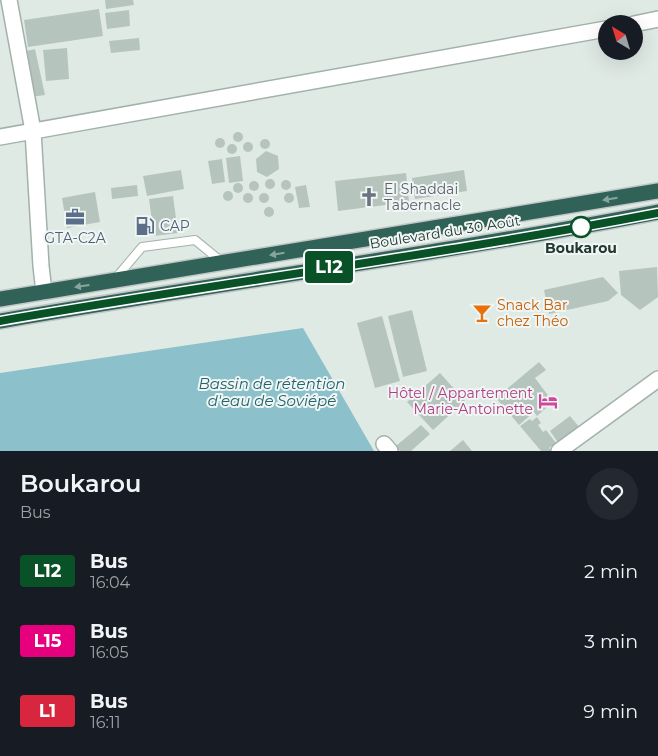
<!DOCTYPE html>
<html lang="fr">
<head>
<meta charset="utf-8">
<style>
	body { margin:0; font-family:Montserrat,sans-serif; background:#242831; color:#f1f3f6; height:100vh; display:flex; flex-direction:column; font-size:19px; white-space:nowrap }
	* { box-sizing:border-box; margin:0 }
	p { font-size:16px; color:#9ea1a6 }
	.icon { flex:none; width:28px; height:28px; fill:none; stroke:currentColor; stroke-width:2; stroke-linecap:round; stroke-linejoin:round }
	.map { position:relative; height:451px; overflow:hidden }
	.panel { display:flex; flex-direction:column; background:#171b24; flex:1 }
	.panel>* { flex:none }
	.badge { padding:0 10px; border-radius:4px; font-size:18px; line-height:32px }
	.needle { width:32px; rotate:322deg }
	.fabs { position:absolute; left:598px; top:15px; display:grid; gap:10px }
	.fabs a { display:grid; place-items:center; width:45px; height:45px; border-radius:50%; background:#171b24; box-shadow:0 5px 20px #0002; font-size:25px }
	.map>.badge { position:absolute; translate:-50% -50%; box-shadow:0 0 0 2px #fff }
	.round { display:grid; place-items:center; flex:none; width:52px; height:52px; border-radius:26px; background:#242831 }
	.overview { display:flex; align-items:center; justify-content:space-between; height:85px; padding:0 20px }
	h1 { font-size:24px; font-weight:600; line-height:38px }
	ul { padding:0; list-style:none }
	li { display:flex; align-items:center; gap:15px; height:70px; padding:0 20px }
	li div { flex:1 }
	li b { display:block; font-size:19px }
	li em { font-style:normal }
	li .badge { min-width:55px; font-weight:700; text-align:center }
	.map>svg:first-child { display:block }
	.water { fill:#8cc0ca }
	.building { fill:#b6c4be }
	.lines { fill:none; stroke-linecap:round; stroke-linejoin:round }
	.lane-casing { stroke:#a3b1ac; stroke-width:10 }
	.street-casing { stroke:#a3b1ac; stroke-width:18 }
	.highway-casing { stroke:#c1c7c6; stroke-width:18 }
	.lane { stroke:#fff; stroke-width:8 }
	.street { stroke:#fff; stroke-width:15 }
	.highway { stroke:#316258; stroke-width:15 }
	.oneway { fill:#87a59e }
	.line-casing { stroke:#fff; stroke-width:11 }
	.line { stroke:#095228; stroke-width:8 }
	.stop-dot { fill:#fff; stroke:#095228; stroke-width:2.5 }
	.labels { text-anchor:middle; stroke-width:4; stroke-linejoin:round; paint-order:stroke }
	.worship-label { font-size:14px; fill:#5b616d; stroke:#f0f6f3; text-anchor:start }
	.service-label { font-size:14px; fill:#4e5e75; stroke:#f0f6f3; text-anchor:start }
	.street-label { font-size:14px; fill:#223832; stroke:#f0f6f3 }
	.stop-label { font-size:14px; font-weight:bold; fill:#223832; stroke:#f0f6f3 }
	.food-label { font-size:14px; fill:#c56008; stroke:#f0f6f3; text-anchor:start }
	.hotel-label { font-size:14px; fill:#b23c85; stroke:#f0f6f3; text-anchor:end }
	.water-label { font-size:15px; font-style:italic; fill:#22616e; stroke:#f0f6f3 }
</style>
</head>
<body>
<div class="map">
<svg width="658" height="451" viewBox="0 0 658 451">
	<rect width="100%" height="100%" fill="#e0eae5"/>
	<!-- water -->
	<polygon class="water" points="303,328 374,451 0,451 0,373"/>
	<!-- building -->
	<g class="building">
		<polygon points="105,0 133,0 134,5 106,9"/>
		<polygon points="99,9 103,36 28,47 24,20"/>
		<polygon points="129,10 130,26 107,29 105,13"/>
		<polygon points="139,38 140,50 111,53 109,41"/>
		<polygon points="67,48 69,79 46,81 43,50"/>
		<polygon points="35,49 45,95 31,97 22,52"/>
		<circle cx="238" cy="137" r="5"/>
		<circle cx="220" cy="143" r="5"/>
		<circle cx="265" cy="144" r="5"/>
		<circle cx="248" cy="147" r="5"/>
		<circle cx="232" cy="149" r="5"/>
		<polygon points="266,151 278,156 279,169 267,177 257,172 256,159"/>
		<polygon points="240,156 243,181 229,183 226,158"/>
		<polygon points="222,159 225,182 212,184 208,161"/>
		<polygon points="181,170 184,189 147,196 143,176"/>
		<polygon points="464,170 467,191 415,199 412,178"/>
		<polygon points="406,173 409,202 338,211 335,181"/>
		<circle cx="270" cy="184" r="5"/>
		<circle cx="286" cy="185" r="5"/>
		<circle cx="254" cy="186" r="5"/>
		<circle cx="238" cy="188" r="5"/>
		<polygon points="137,185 138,196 112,199 111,188"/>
		<polygon points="306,185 310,207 299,208 295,187"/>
		<circle cx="228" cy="196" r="5"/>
		<polygon points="95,192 100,222 67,228 62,198"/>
		<circle cx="264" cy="198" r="5"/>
		<circle cx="248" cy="198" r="5"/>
		<circle cx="289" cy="198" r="5"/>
		<polygon points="173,196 178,233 154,236 149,199"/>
		<circle cx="269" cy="212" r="5"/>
		<polygon points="657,267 658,297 640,310 621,295 619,271"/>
		<polygon points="603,277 618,293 608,301 549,314 544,290"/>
		<polygon points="412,310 427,371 403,377 388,316"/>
		<polygon points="382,316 400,381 375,388 357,323"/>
		<polygon points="539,362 546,370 535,378 553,402 537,416 534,412 519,425 496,398"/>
		<polygon points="440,373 465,401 433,430 407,402"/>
		<polygon points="570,416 580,428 559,444 550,431"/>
		<polygon points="537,417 541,423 538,425 543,432 546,430 556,443 549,448 552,451 541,451 520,426 530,419 532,421"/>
		<polygon points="421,425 430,434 411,451 400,451 396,446"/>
		<polygon points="463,440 472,451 450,451"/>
	</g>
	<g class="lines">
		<!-- lane casing -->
		<g class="lane-casing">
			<polyline id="lane" points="115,279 142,247 195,240 222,262"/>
		</g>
		<!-- street casing -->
		<g class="street-casing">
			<g id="street">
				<polyline points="9,0 33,131 41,266 44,292"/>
				<polyline points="634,24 658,19"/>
				<polyline points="0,137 606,29"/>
				<polyline points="384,444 390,451"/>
				<polyline points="559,451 658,379"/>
			</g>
		</g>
		<!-- highway casing -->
		<g class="highway-casing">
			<g id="highway">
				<polyline points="0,299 658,191"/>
				<path d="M 0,321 C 219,283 440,254 658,212"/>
			</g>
		</g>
		<!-- lane -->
		<use href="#lane" class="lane"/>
		<!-- street -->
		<use href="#street" class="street"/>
		<!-- highway -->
		<use href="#highway" class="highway"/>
	</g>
	<!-- one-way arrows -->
	<defs><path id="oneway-solid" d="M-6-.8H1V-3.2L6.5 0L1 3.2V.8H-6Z" transform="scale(1.25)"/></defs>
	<g class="oneway">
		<use href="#oneway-solid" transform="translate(610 199) rotate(171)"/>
		<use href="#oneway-solid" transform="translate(277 254) rotate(171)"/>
		<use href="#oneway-solid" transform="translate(82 286) rotate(172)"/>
	</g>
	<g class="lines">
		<!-- line casing -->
		<g class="line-casing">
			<path id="line" d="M 0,321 C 219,283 440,255 658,213"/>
		</g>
		<!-- line -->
		<use href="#line" class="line"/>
	</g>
	<!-- icons -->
	<defs>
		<g id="church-bare" transform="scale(1.5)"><path d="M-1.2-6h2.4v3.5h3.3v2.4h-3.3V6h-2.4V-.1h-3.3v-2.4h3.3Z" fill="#6b7280" stroke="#f0f6f3" stroke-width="2.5" paint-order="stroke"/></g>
		<g id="office-bare" transform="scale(1.5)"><path d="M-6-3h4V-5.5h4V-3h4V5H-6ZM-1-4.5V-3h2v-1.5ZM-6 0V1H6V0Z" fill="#5c6f8a" stroke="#f0f6f3" stroke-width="2.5" paint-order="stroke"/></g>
		<g id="fuel-bare" transform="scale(1.5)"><path d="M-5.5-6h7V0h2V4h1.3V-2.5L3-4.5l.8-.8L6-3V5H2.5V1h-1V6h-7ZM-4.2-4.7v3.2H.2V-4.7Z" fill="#5c6f8a" stroke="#f0f6f3" stroke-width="2.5" paint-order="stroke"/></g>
		<g id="bar-bare" transform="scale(1.5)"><path d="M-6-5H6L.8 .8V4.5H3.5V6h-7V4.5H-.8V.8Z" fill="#e8710a" stroke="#f0f6f3" stroke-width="2.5" paint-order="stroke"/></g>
		<g id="hotel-bare" transform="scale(1.5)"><path d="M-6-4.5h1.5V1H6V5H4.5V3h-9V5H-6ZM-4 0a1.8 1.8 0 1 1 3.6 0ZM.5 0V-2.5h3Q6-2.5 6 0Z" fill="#d1479c" stroke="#f0f6f3" stroke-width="2.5" paint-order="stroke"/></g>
	</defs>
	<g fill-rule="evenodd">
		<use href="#church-bare" x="369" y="197"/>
		<use href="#office-bare" x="75" y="217"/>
		<use href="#fuel-bare" x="145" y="226"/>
		<use href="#bar-bare" x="482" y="313"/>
		<use href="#hotel-bare" x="548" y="401"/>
	</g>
	<!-- markers -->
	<circle class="stop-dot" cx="581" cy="227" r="10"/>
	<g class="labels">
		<!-- worship labels -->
		<g class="worship-label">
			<text x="384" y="194">El Shaddai<tspan x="384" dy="16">Tabernacle</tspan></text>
		</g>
		<!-- service labels -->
		<g class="service-label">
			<text x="160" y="231">CAP</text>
			<text x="75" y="243" text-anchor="middle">GTA-C2A</text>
		</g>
		<!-- street labels -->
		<g class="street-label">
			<text transform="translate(445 232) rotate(-9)" y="5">Boulevard du 30 Août</text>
		</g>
		<!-- stop labels -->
		<g class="stop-label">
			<text x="581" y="253">Boukarou</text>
		</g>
		<!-- food labels -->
		<g class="food-label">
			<text x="497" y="310">Snack Bar<tspan x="497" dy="16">chez Théo</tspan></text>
		</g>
		<!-- hotel labels -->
		<g class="hotel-label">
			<text x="533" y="398">Hôtel / Appartement<tspan x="533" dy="16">Marie-Antoinette</tspan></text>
		</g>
		<!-- water labels -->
		<g class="water-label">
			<text x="272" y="389">Bassin de rétention<tspan x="272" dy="17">d'eau de Soviépé</tspan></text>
		</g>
	</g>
</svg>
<div class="fabs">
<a><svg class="needle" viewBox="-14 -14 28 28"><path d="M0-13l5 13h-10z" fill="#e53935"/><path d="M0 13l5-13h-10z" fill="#9ea1a6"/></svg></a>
</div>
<b class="badge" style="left:329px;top:267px;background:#095228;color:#fff">L12</b>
</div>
<section class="panel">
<div class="overview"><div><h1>Boukarou</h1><p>Bus</p></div><a class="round"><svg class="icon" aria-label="heart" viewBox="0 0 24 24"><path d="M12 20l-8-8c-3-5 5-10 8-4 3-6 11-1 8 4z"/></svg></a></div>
<ul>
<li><span class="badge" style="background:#095228;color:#fff">L12</span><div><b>Bus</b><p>16:04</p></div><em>2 min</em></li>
<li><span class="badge" style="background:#e6007e;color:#fff">L15</span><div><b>Bus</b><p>16:05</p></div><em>3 min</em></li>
<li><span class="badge" style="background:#d7263d;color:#fff">L1</span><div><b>Bus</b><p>16:11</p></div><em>9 min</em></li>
</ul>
</section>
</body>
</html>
